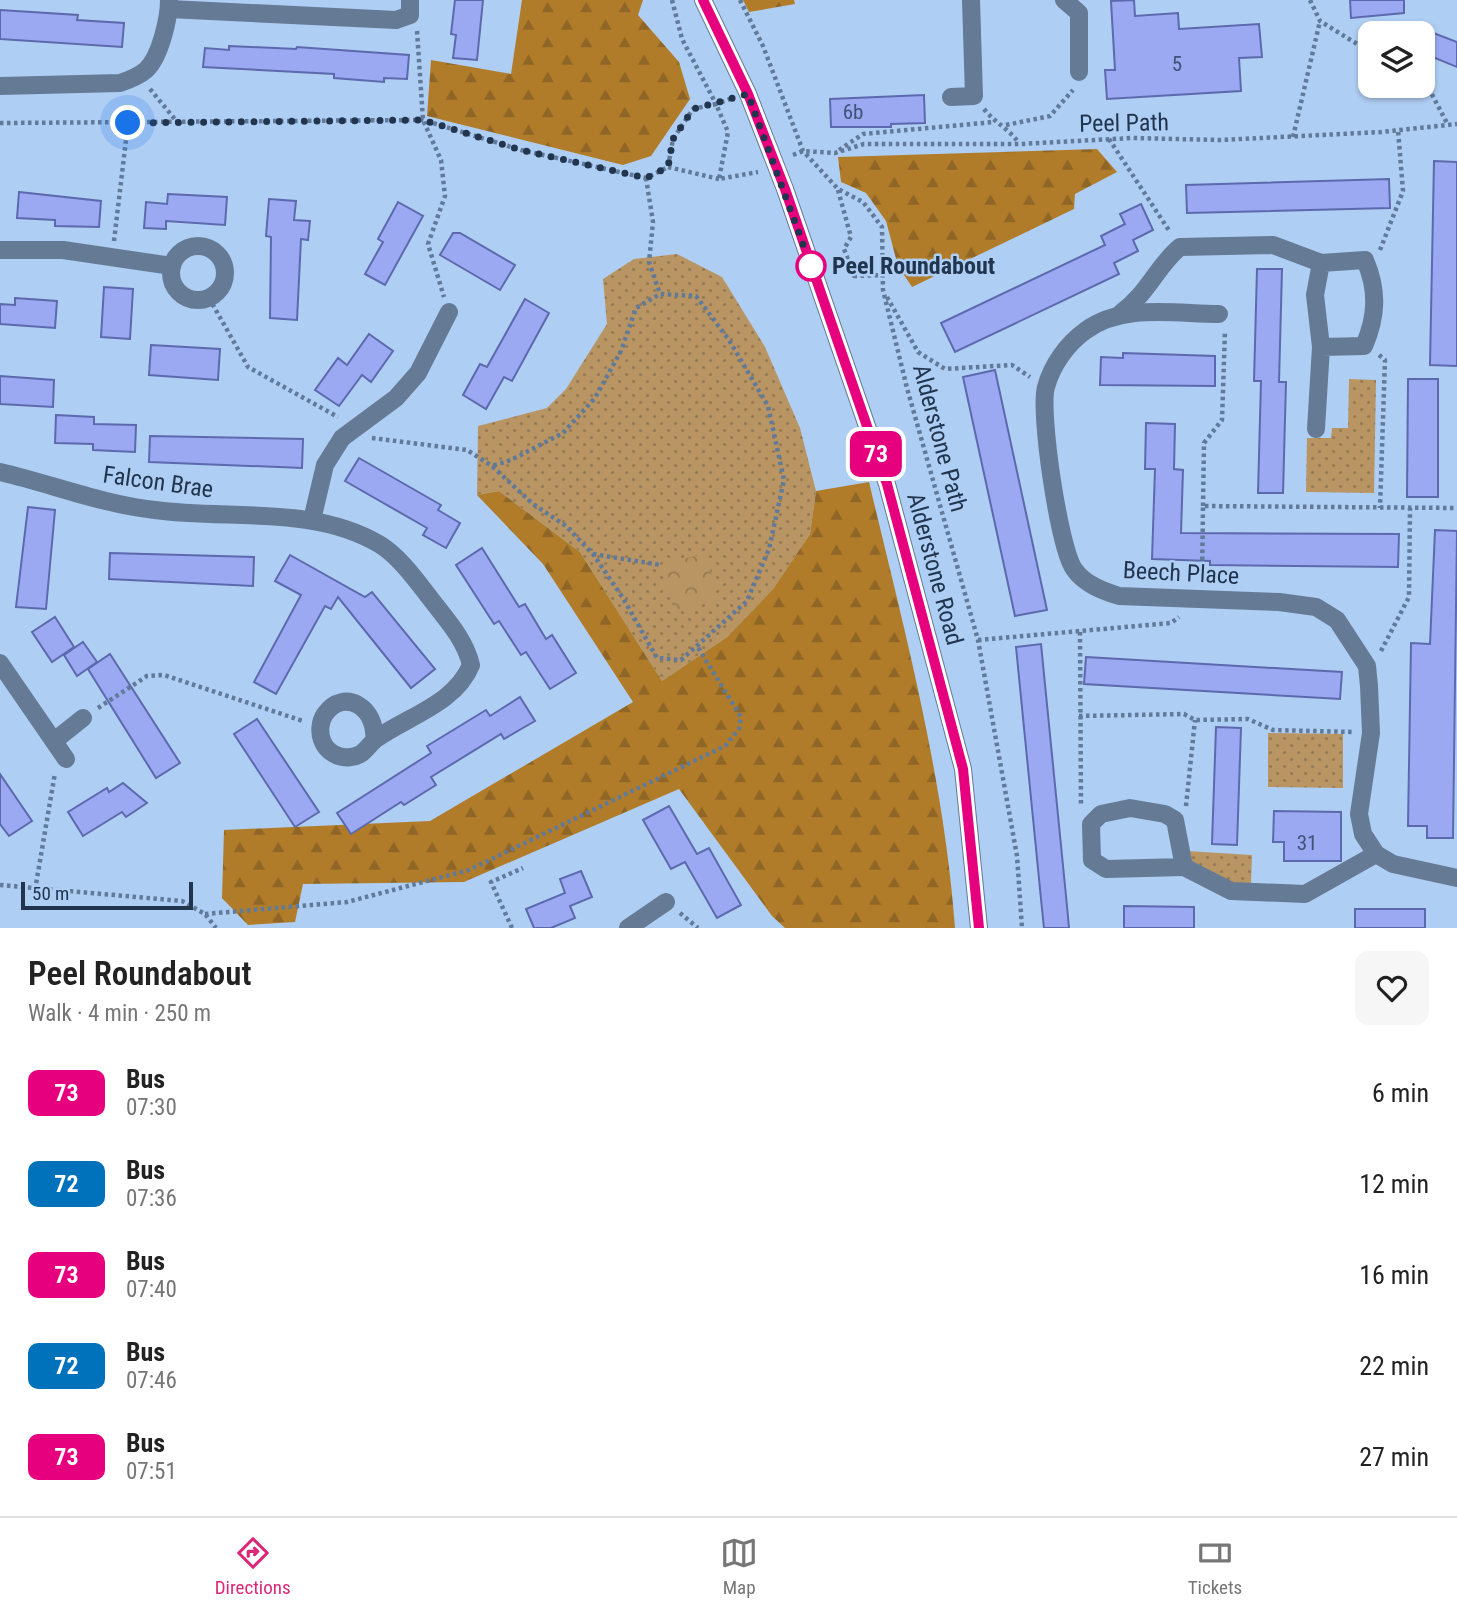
<!DOCTYPE html>
<html lang="en">
<head>
<meta charset="utf-8">
<style>
	body { margin:0; font-family:"Roboto Condensed",sans-serif; background:#f6f6f6; color:#222; height:100vh; display:flex; flex-direction:column; font-size:26px; white-space:nowrap }
	* { box-sizing:border-box; margin:0 }
	p { font-size:23px; color:#767676 }
	.icon { flex:none; width:38px; height:38px; fill:none; stroke:currentColor; stroke-width:2; stroke-linecap:round; stroke-linejoin:round }
	.map { position:relative; height:928px; overflow:hidden }
	.sheet { display:flex; flex-direction:column; background:#fff; flex:1 }
	.sheet>* { flex:none }
	.badge { padding:0 14px; border-radius:10px; font-size:24px; line-height:46px }
	.buttons { position:absolute; left:1358px; top:21px; display:grid; gap:14px }
	.buttons a { display:grid; place-items:center; width:77px; height:77px; border-radius:14px; background:#fff; box-shadow:0 2px 5px #0004; font-size:35px }
	.scale { position:absolute; left:21px; bottom:18px; width:172px; box-sizing:border-box; padding-left:7px; border:4px solid #21354f; border-top:0; font-size:19px; line-height:24px; white-space:nowrap; color:#21354f; -webkit-text-stroke:5px #afcef4; paint-order:stroke }
	.you { position:absolute; width:35px; height:35px; margin:-18px; border:5px solid #fff; border-radius:50%; background:#1a73e8; box-shadow:0 0 0 10px #1a73e833 }
	.map>.badge { position:absolute; translate:-50% -50%; box-shadow:0 0 0 4px #fff }
	.round { display:grid; place-items:center; flex:none; width:74px; height:74px; border-radius:14px; background:#f6f6f6 }
	.headline { display:flex; align-items:center; justify-content:space-between; height:119px; padding:0 28px }
	h1 { font-size:33px; font-weight:600; line-height:52px }
	ul { padding:0; list-style:none }
	li { display:flex; align-items:center; gap:21px; height:91px; padding:0 28px }
	li div { flex:1 }
	li b { display:block; font-size:26px }
	li em { font-style:normal }
	li .badge { min-width:77px; font-weight:700; text-align:center }
	.tab-bar { display:flex; justify-content:space-around; align-items:center; height:98px; border-top:2px solid #e0e0e0; background:#fff; font-size:19px; color:#767676 }
	.tab-bar a { display:grid; justify-items:center; gap:4px }
	.tab-bar .current { color:#db2777 }
	.map>svg:first-child { display:block }
	.grass { fill:url(#grass-dots) }
	.forest { fill:url(#forest-firs) }
	.park { fill:url(#park-crowns) }
	.building { fill:#9aa9f1; stroke:#5d69ad; stroke-width:2 }
	.lines { fill:none; stroke-linecap:round; stroke-linejoin:round }
	.path { stroke:#617a9a; stroke-width:4.5; stroke-dasharray:3.5 3.5; stroke-linecap:butt }
	.minor { stroke:#657a94; stroke-width:18 }
	.line-casing { stroke:#fff; stroke-width:16 }
	.line { stroke:#e6007e; stroke-width:10 }
	.walk { stroke:#21354f; stroke-width:7; stroke-dasharray:0 12.6 }
	.stop-dot { fill:#fff; stroke:#e6007e; stroke-width:3.5 }
	.labels { text-anchor:middle; stroke-width:5; stroke-linejoin:round; paint-order:stroke }
	.number-label { font-size:21px; fill:#3f5278 }
	.street-label { font-size:24px; fill:#21354f; stroke:#afcef4 }
	.stop-label { font-size:24px; font-weight:bold; fill:#21354f; stroke:#afcef4; text-anchor:start }
</style>
</head>
<body>
<div class="map">
<svg width="1457" height="928" viewBox="0 0 1457 928">
	<defs>
		<pattern id="grass-dots" width="8" height="8" patternUnits="userSpaceOnUse" patternTransform="scale(1.75)"><rect width="8" height="8" fill="#b99563"/><path d="M2 2h.1M6 6h.1" fill="none" stroke="#967a54" stroke-width="1.8" stroke-linecap="round"/></pattern>
		<pattern id="forest-firs" width="22" height="20" patternUnits="userSpaceOnUse" patternTransform="scale(1.75)"><rect width="22" height="20" fill="#b17c29"/><path d="M5 1l3.5 6h-7zM16 11l3.5 6h-7z" fill="#906626"/></pattern>
		<pattern id="park-crowns" width="20" height="18" patternUnits="userSpaceOnUse" patternTransform="scale(1.75)"><rect width="20" height="18" fill="#b99563"/><path d="M2 6a3 3 0 1 1 6 0M12 15a3 3 0 1 1 6 0" fill="none" stroke="#967a54"/></pattern>
	</defs>
	<rect width="100%" height="100%" fill="#afcef4"/>
	<!-- grass -->
	<g class="grass">
		<polygon points="677,254 722,277 765,347 800,428 816,491 810,534 773,589 727,637 662,681 580,552 499,491 477,495 478,426 547,408 566,389 607,324 603,279 634,259"/>
		<polygon points="1349,379 1376,380 1374,493 1306,492 1307,438 1331,438 1332,428 1348,428"/>
		<polygon points="1268,733 1343,734 1343,788 1268,787"/>
		<path d="M 1186,851 L 1252,855 L 1251,885 C 1229,884 1194,876 1186,851 Z"/>
	</g>
	<!-- forest -->
	<g class="forest">
		<polygon points="522,0 643,0 638,15 679,62 690,99 651,156 623,165 427,116 431,60 511,74"/>
		<polygon points="743,0 794,0 795,4 749,12"/>
		<polygon points="1097,149 1117,172 1075,194 1074,209 912,287 898,266 886,221 866,193 841,182 838,157"/>
		<path d="M 869,482 C 904,629 944,777 955,928 L 785,928 L 772,916 L 679,789 L 464,882 L 303,884 L 295,922 L 248,925 L 222,898 L 224,830 L 430,821 L 633,702 L 543,564 L 477,495 L 499,491 L 580,552 L 662,681 L 727,637 L 773,589 L 810,534 L 816,491 Z"/>
	</g>
	<!-- park -->
	<polygon class="park" points="706,553 718,600 674,611 661,565"/>
	<!-- building -->
	<g class="building">
		<polygon points="455,0 483,0 477,60 453,58 456,35 451,34"/>
		<polygon points="1134,0 1135,16 1178,13 1179,29 1259,24 1262,57 1239,58 1241,91 1107,99 1105,70 1115,70 1111,1"/>
		<polygon points="1350,0 1404,0 1404,13 1351,18"/>
		<polygon points="0,10 78,15 77,20 124,23 122,47 0,39"/>
		<polygon points="1423,29 1457,42 1457,67 1423,53"/>
		<polygon points="229,46 296,49 297,47 409,55 407,79 384,78 384,82 334,78 334,74 203,67 205,48 229,50"/>
		<polygon points="924,95 925,123 891,124 891,127 831,127 830,99"/>
		<polygon points="1434,161 1457,162 1457,366 1430,365"/>
		<polygon points="1389,179 1390,208 1187,213 1186,185"/>
		<polygon points="19,192 101,201 99,227 55,226 55,220 17,218"/>
		<polygon points="168,194 227,197 225,225 166,221 166,229 144,228 146,202 167,204"/>
		<polygon points="269,199 296,201 294,220 310,221 308,240 301,239 297,320 270,318 271,237 266,236"/>
		<polygon points="398,202 423,216 385,285 365,274 383,242 378,239"/>
		<polygon points="1141,204 1153,230 1133,240 1138,251 1114,263 1119,274 955,352 941,323 1105,245 1101,236 1125,224 1120,214"/>
		<polygon points="453,233 460,233 515,265 500,290 440,255"/>
		<polygon points="1257,269 1282,269 1279,382 1286,382 1283,493 1258,493 1261,381 1254,381"/>
		<polygon points="104,287 133,289 130,339 101,337"/>
		<polygon points="15,298 57,301 55,328 0,324 0,304 15,305"/>
		<polygon points="525,299 549,313 512,381 504,377 486,409 463,395 480,364 487,367"/>
		<polygon points="369,334 393,351 371,382 362,375 339,406 315,390 338,358 347,365"/>
		<polygon points="151,345 220,349 218,380 149,375"/>
		<polygon points="1123,353 1215,356 1215,386 1100,385 1101,357 1123,358"/>
		<polygon points="995,370 1047,610 1015,616 963,377"/>
		<polygon points="0,376 54,380 53,407 0,404"/>
		<polygon points="1408,379 1438,379 1438,497 1407,497"/>
		<polygon points="56,415 94,417 94,424 136,425 135,452 93,450 93,444 55,443"/>
		<polygon points="1146,423 1175,424 1174,469 1183,470 1181,533 1399,534 1398,567 1210,565 1210,561 1152,559 1155,469 1145,469"/>
		<polygon points="150,436 303,439 302,468 149,462"/>
		<polygon points="359,458 441,505 438,510 460,523 446,548 423,535 427,528 345,481"/>
		<polygon points="28,507 55,510 46,609 16,607"/>
		<polygon points="1435,530 1457,531 1453,838 1427,838 1427,826 1408,826 1411,643 1430,644"/>
		<polygon points="482,548 519,607 525,604 546,639 552,635 576,673 550,689 526,652 521,655 499,621 494,624 456,565"/>
		<polygon points="110,553 254,557 253,586 109,579"/>
		<polygon points="290,555 365,597 372,592 435,669 411,688 338,597 331,609 325,606 276,694 254,682 301,595 275,581"/>
		<polygon points="55,617 74,647 52,662 32,632"/>
		<polygon points="83,642 97,662 77,676 64,655"/>
		<polygon points="1041,644 1067,906 1069,928 1044,928 1042,909 1016,647"/>
		<polygon points="110,654 180,763 156,778 88,669"/>
		<polygon points="1086,657 1342,672 1340,699 1084,684"/>
		<polygon points="520,697 535,721 504,739 501,734 431,777 436,785 404,805 401,802 351,834 337,813 431,753 427,746 486,710 490,716"/>
		<polygon points="257,719 319,812 295,827 234,734"/>
		<polygon points="1216,727 1241,728 1237,845 1212,844"/>
		<polygon points="0,774 32,821 9,836 0,824"/>
		<polygon points="123,783 147,803 126,817 122,812 83,836 68,812 107,788 109,792"/>
		<polygon points="669,806 697,854 709,848 741,905 717,918 685,862 671,869 643,820"/>
		<polygon points="1274,811 1341,812 1341,861 1284,861 1284,842 1273,842"/>
		<polygon points="581,871 592,897 570,906 575,918 551,928 534,928 526,909 565,893 560,879"/>
		<polygon points="1124,906 1194,907 1194,928 1124,928"/>
		<rect x="1355" y="909" width="70" height="19"/>
	</g>
	<g class="lines">
		<!-- path -->
		<g class="path">
			<polyline points="672,0 682,39 716,104 730,99"/>
			<polyline points="740,0 763,46 803,151 838,189 863,202 882,227 883,290 907,388 978,640 1017,856 1022,928"/>
			<polyline points="1310,0 1320,21 1370,52"/>
			<polyline points="417,31 423,120 441,160 445,196 428,244 444,297"/>
			<polyline points="1423,84 1428,87 1448,125"/>
			<polyline points="150,89 178,123"/>
			<path d="M 984,109 C 995,123 1008,128 1019,143"/>
			<polyline points="0,123 423,120 521,150 646,178 668,167 673,139 693,109 716,104 728,132 719,179 758,172"/>
			<polyline points="1006,125 1050,116 1073,90"/>
			<polyline points="1293,137 1320,21"/>
			<polyline points="1109,139 1170,232"/>
			<polyline points="839,150 863,134 994,122"/>
			<polyline points="793,155 803,151 835,153 864,144 1020,144 1132,138 1221,140 1381,132 1457,124"/>
			<polyline points="668,167 719,179"/>
			<polyline points="646,178 653,222 649,262 660,294"/>
			<polyline points="838,190 851,237 844,249 854,276 884,275"/>
			<polyline points="114,241 128,123"/>
			<polyline points="1380,250 1403,191 1398,130"/>
			<polyline points="887,297 918,352 945,369 1012,365 1030,377"/>
			<polyline points="209,298 248,367 338,417"/>
			<polyline points="1379,355 1385,360 1380,508"/>
			<polyline points="372,438 467,450 492,466 533,504 566,526 593,554 623,598 657,658 681,660 747,601 769,549 784,480 768,406 729,340 696,296 660,294 636,308 621,351 595,398 563,433 511,460 492,466"/>
			<polyline points="1203,506 1204,443 1222,420 1225,331"/>
			<polyline points="593,554 661,565"/>
			<polyline points="1202,581 1203,506 1457,508"/>
			<polyline points="1080,632 1081,806"/>
			<polyline points="978,640 1171,623 1179,617"/>
			<polyline points="1381,651 1409,597 1410,508"/>
			<polyline points="98,708 147,676 164,675 303,721"/>
			<polyline points="1079,716 1184,714 1195,720 1248,719 1273,730 1355,732"/>
			<polyline points="1186,806 1195,720"/>
			<polyline points="0,885 182,901 205,914 216,928"/>
			<polyline points="35,890 55,773"/>
			<polyline points="680,913 698,928"/>
			<polyline points="205,914 347,902 469,870 725,746 739,729 741,717 697,646"/>
			<polyline points="512,928 491,882 523,868"/>
		</g>
		<!-- minor -->
		<g class="minor">
			<polyline points="703,0 748,94 785,189 887,484 963,769 979,928"/>
			<polyline points="1064,0 1079,13 1079,72"/>
			<polyline points="169,9 396,20 410,15 410,0"/>
			<path d="M 0,86 L 120,83 C 129,80 139,76 146,70 C 160,57 169,19 169,0"/>
			<polyline points="951,97 974,96 971,0"/>
			<circle cx="198" cy="273" r="27"/>
			<polyline points="0,250 63,250 172,266"/>
			<path d="M 1121,313 C 1149,292 1157,266 1180,247 L 1273,245 L 1321,263"/>
			<path d="M 1219,314 C 1176,314 1122,303 1085,331 C 1067,344 1052,365 1046,387 C 1039,412 1059,547 1074,569 C 1084,584 1103,591 1119,596 L 1279,602 L 1316,607 L 1337,620 L 1367,666 L 1369,686 L 1371,733 L 1359,814 L 1363,834 L 1376,854 L 1393,864 L 1457,878"/>
			<path d="M 1316,429 L 1321,347 L 1315,295 L 1321,263 L 1365,260 C 1378,290 1377,316 1364,346 L 1321,347"/>
			<path d="M 0,472 C 52,484 101,504 155,510 C 228,520 313,505 379,544 C 399,556 416,580 430,598 C 446,619 465,639 471,665 C 455,704 408,716 376,739 C 367,746 364,756 351,757 C 339,759 326,752 322,740 C 319,732 320,721 325,714 C 344,687 378,708 374,741"/>
			<polyline points="312,520 325,465 342,438 396,398 418,373 449,312"/>
			<polyline points="0,663 66,759"/>
			<polyline points="54,741 83,718"/>
			<polygon points="1130,808 1165,814 1175,820 1184,867 1106,869 1092,860 1091,824 1101,814"/>
			<polyline points="1184,867 1231,891 1305,894 1376,854"/>
			<polyline points="628,928 666,902"/>
		</g>
	</g>
	<g class="lines">
		<!-- line casing -->
		<g class="line-casing">
			<polyline id="line" points="703,0 748,94 785,189 887,484 963,769 979,928"/>
		</g>
		<!-- line -->
		<use href="#line" class="line"/>
		<!-- walk -->
		<polyline class="walk" points="128,123 423,120 521,150 646,178 668,167 673,139 693,109 748,94 811,266"/>
	</g>
	<!-- markers -->
	<circle class="stop-dot" cx="811" cy="266" r="14"/>
	<g class="labels">
		<!-- number labels -->
		<g class="number-label">
			<text x="1177" y="71">5</text>
			<text x="853" y="119">6b</text>
			<text x="1307" y="850">31</text>
		</g>
		<!-- street labels -->
		<g class="street-label">
			<text transform="translate(1124 123) rotate(-1)" y="8">Peel Path</text>
			<text transform="translate(940 438) rotate(75)" y="8">Alderstone Path</text>
			<text transform="translate(158 482) rotate(8)" y="8">Falcon Brae</text>
			<text transform="translate(935 569) rotate(75)" y="8">Alderstone Road</text>
			<text transform="translate(1181 573) rotate(3)" y="8">Beech Place</text>
		</g>
		<!-- stop labels -->
		<g class="stop-label">
			<text x="832" y="274">Peel Roundabout</text>
		</g>
	</g>
</svg>
<div class="buttons">
<a><svg class="icon" aria-label="layers" viewBox="0 0 24 24"><path d="M12 4l9 5-9 5-9-5zM3 14l9 5 9-5"/></svg></a>
</div>
<div class="scale">50 m</div>
<div class="you" style="left:128px;top:123px"></div>
<b class="badge" style="left:876px;top:454px;background:#e6007e;color:#fff">73</b>
</div>
<section class="sheet">
<div class="headline"><div><h1>Peel Roundabout</h1><p>Walk · 4 min · 250 m</p></div><a class="round"><svg class="icon" aria-label="heart" viewBox="0 0 24 24"><path d="M12 20l-8-8c-3-5 5-10 8-4 3-6 11-1 8 4z"/></svg></a></div>
<ul>
<li><span class="badge" style="background:#e6007e;color:#fff">73</span><div><b>Bus</b><p>07:30</p></div><em>6 min</em></li>
<li><span class="badge" style="background:#0072bc;color:#fff">72</span><div><b>Bus</b><p>07:36</p></div><em>12 min</em></li>
<li><span class="badge" style="background:#e6007e;color:#fff">73</span><div><b>Bus</b><p>07:40</p></div><em>16 min</em></li>
<li><span class="badge" style="background:#0072bc;color:#fff">72</span><div><b>Bus</b><p>07:46</p></div><em>22 min</em></li>
<li><span class="badge" style="background:#e6007e;color:#fff">73</span><div><b>Bus</b><p>07:51</p></div><em>27 min</em></li>
</ul>
</section>
<nav class="tab-bar">
<a class="current"><svg class="icon" aria-label="directions" viewBox="0 0 24 24"><path d="M12 3l9 9-9 9-9-9zM9 14v-3h6M13 9l2 2-2 2"/></svg>Directions</a>
<a><svg class="icon" aria-label="map" viewBox="0 0 24 24"><path d="M3 6l6-2 6 2 6-2v14l-6 2-6-2-6 2zM9 4v14M15 6v14"/></svg>Map</a>
<a><svg class="icon" aria-label="tickets" viewBox="0 0 24 24"><path d="M3 7h18v10H3zM15 7v10"/></svg>Tickets</a>
</nav>
</body>
</html>
